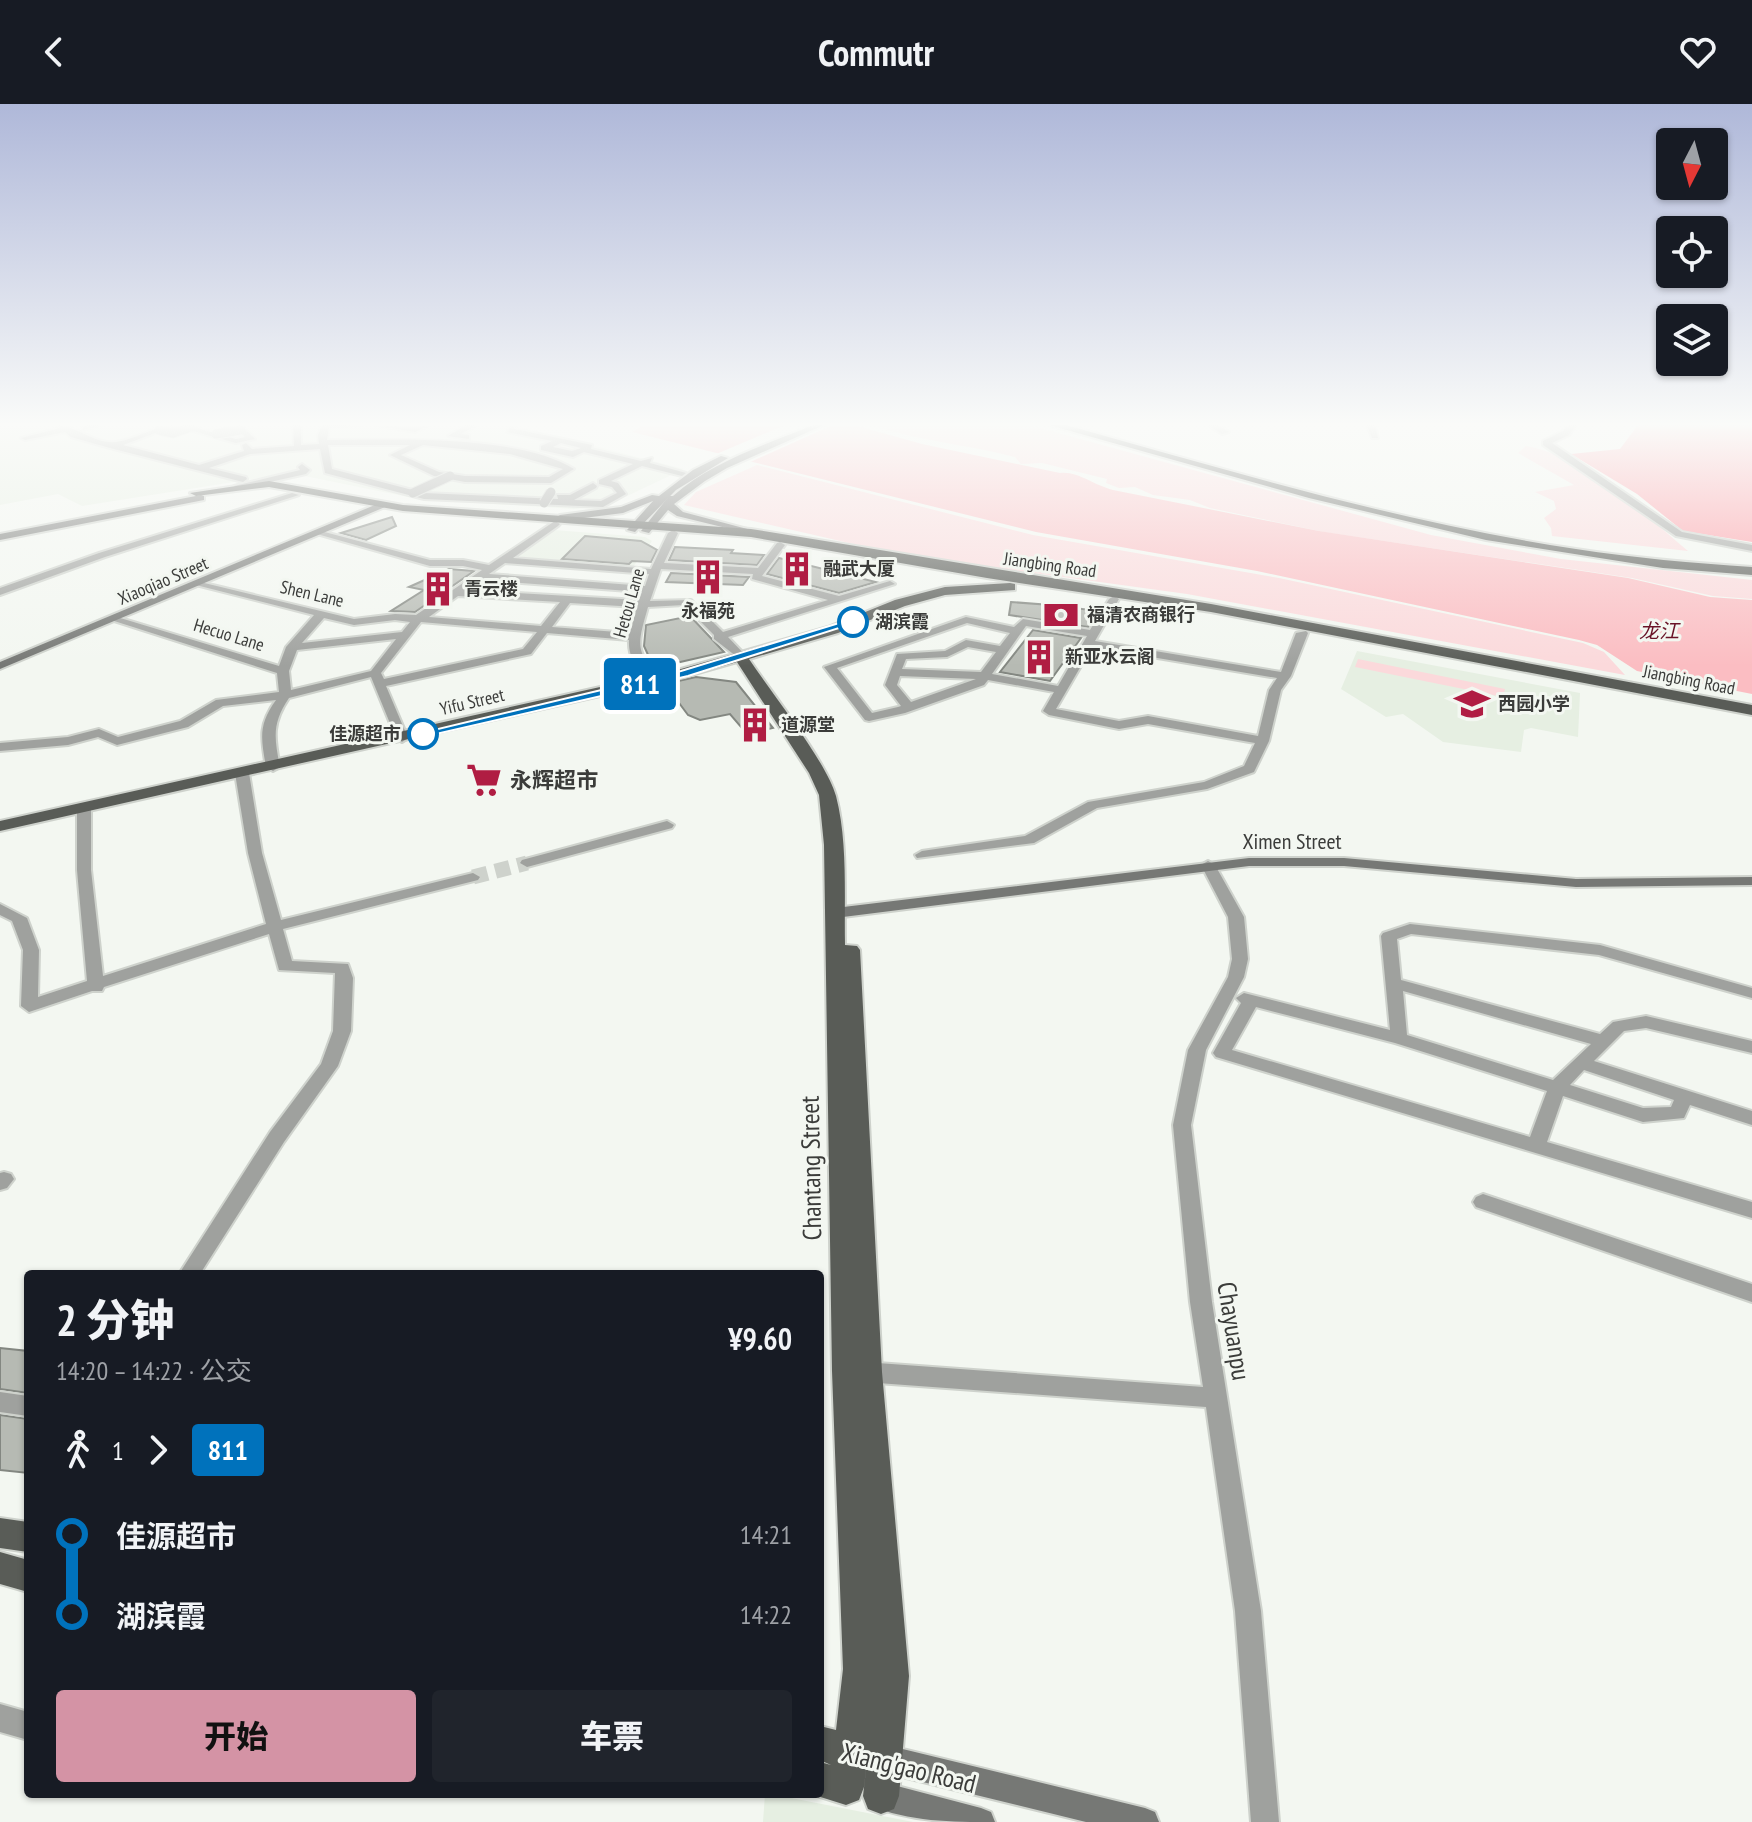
<!DOCTYPE html>
<html lang="zh">
<head>
<meta charset="utf-8">
<style>
	body { margin:0; font-family:"PT Sans Narrow","Noto Sans SC",sans-serif; background:#20242c; color:#f1f3f6; height:100vh; display:flex; flex-direction:column; font-size:30px; white-space:nowrap }
	* { box-sizing:border-box; margin:0 }
	p { font-size:26px; color:#9ea1a6 }
	.icon { flex:none; width:44px; height:44px; fill:none; stroke:currentColor; stroke-width:2; stroke-linecap:round; stroke-linejoin:round }
	.map { position:relative; flex:1; overflow:hidden }
	.panel { position:absolute; left:24px; top:1166px; width:800px; height:528px; display:flex; flex-direction:column; background:#171b24; border-radius:8px; box-shadow:0 2px 6px #0004 }
	.panel>* { flex:none }
	.badge { padding:0 16px; border-radius:6px; font-size:28px; line-height:52px }
	.needle { width:52px; rotate:186deg }
	.fabs { position:absolute; left:1656px; top:24px; display:grid; gap:16px }
	.fabs a { display:grid; place-items:center; width:72px; height:72px; border-radius:8px; background:#171b24; box-shadow:0 2px 6px #0004; font-size:40px }
	.map>.badge { position:absolute; translate:-50% -50%; box-shadow:0 0 0 4px #fff }
	.legs { display:flex; align-items:center; gap:12px; height:88px; padding:0 32px; font-size:26px }
	.legs p { margin-inline-start:auto }
	.headline { display:flex; align-items:center; justify-content:space-between; height:136px; padding:0 32px }
	h1 { font-size:44px; font-weight:800; line-height:60px }
	.cta { display:flex; gap:16px; margin-top:auto; padding:16px 32px }
	.cta a { flex:1; height:92px; border-radius:8px; background:#d493a5; color:#111; font-size:32px; font-weight:800; line-height:92px; text-align:center }
	.cta a+a { background:#20242c; color:#f1f3f6 }
	ul { padding:0 32px; list-style:none }
	li { display:flex; align-items:center; gap:28px; height:80px; font-size:30px }
	li i { display:grid; place-items:center; width:12px; height:100%; margin:0 10px; background:currentColor }
	li i::after { content:''; width:20px; height:20px; margin:-10px; border:6px solid; border-radius:50%; background:#171b24 }
	li p { margin-inline-start:auto }
	li:first-child i { background:linear-gradient(#0000 50%,currentColor 0) }
	li:last-child i { background:linear-gradient(currentColor 50%,#0000 0) }
	header { display:flex; justify-content:space-between; align-items:center; height:104px; padding:0 32px; background:#171b24; font-size:36px; font-weight:800 }
	.map>svg:first-child { display:block }
	.built { fill:#e6efe2 }
	.green { fill:#fbd9db }
	.forest { fill:#fd9aa4 }
	.water { fill:#fbbdc2 }
	.pier { fill:#f3f7f1 }
	.building { fill:#b6bab3; stroke:#838781; stroke-width:2 }
	.lines { fill:none; stroke-linecap:round; stroke-linejoin:round }
	.street-tunnel { stroke:#ced2cc; stroke-width:15; stroke-dasharray:15 8; stroke-linecap:butt }
	.street-casing { stroke:#ced2cc; stroke-width:4 }
	.secondary-casing { stroke:#ced2cc; stroke-width:4 }
	.primary-casing { stroke:#ced2cc; stroke-width:4 }
	.street { fill:#9fa19e; fill-rule:evenodd }
	.secondary { fill:#767875; fill-rule:evenodd }
	.primary { fill:#595c57; fill-rule:evenodd }
	.street-bridge-casing { stroke:#ced2cc; stroke-width:11; stroke-linecap:butt }
	.street-bridge { stroke:#9fa19e; stroke-width:9 }
	.line-1 { fill:#0072bc; stroke:#fff; stroke-width:2 }
	.stop-1-dot { fill:#fff; stroke:#0072bc; stroke-width:4 }
	.labels { text-anchor:middle; stroke-width:6; stroke-linejoin:round; paint-order:stroke }
	.far-street-label { font-size:18px; fill:#3b3c3a; stroke:#f3f7f1 }
	.far-poi-label { font-size:18px; font-weight:bold; fill:#3b3c3a; stroke:#f3f7f1; text-anchor:start }
	.far-stop-label { font-size:18px; font-weight:bold; fill:#3b3c3a; stroke:#f3f7f1; text-anchor:start }
	.far-water-label { font-size:20px; font-style:italic; fill:#691327; stroke:#f3f7f1 }
	.poi-label { font-size:22px; font-weight:bold; fill:#3b3c3a; stroke:#f3f7f1; text-anchor:start }
	.street-label { font-size:22px; fill:#3b3c3a; stroke:#f3f7f1 }
	.near-street-label { font-size:26px; fill:#3b3c3a; stroke:#f3f7f1 }
</style>
</head>
<body>
<header><svg class="icon" aria-label="back" viewBox="0 0 24 24"><path d="M15 5l-7 7 7 7"/></svg>Commutr<svg class="icon" aria-label="heart" viewBox="0 0 24 24"><path d="M12 20l-8-8c-3-5 5-10 8-4 3-6 11-1 8 4z"/></svg></header>
<div class="map">
<svg width="1752" height="1718" viewBox="0 0 1752 1718">
	<rect width="100%" height="100%" fill="#f3f7f1"/>
	<!-- built -->
	<g class="built">
		<polygon points="0,321 514,321 684,365 606,402 574,405 418,395 290,369 82,402 58,390 0,401"/>
		<polygon points="553,426 645,433 652,437 630,467 515,453"/>
		<polygon points="1357,547 1580,589 1578,633 1531,624 1524,626 1521,648 1443,638 1403,610 1386,613 1341,585"/>
		<polygon points="765,1690 771,1690 913,1718 763,1718"/>
	</g>
	<!-- green -->
	<g class="green">
		<path d="M 871,321 L 1029,321 L 1431,431 L 1561,455 L 1752,476 L 1752,495 L 1713,492 L 1632,474 L 1324,428 L 1210,404 L 1190,396 L 1153,391 L 1135,383 L 1119,384 L 1106,379 L 1107,375 L 1042,359 L 1021,360 L 1015,353 C 964,340 920,337 871,321 Z"/>
		<path d="M 1526,342 C 1588,353 1641,408 1688,447 L 1552,432 L 1551,424 L 1544,414 L 1556,405 L 1554,397 L 1535,388 L 1574,381 L 1518,349 Z"/>
		<polygon points="757,361 1033,431 1279,474 1583,539 1604,548 1625,571 1187,490 948,457 849,439 684,401 696,388"/>
		<polygon points="1358,555 1505,585 1503,593 1355,563"/>
	</g>
	<!-- forest -->
	<polygon class="forest" points="1638,321 1752,321 1752,438 1683,427 1637,390 1571,350 1620,345"/>
	<!-- water -->
	<path class="water" d="M 635,321 L 854,321 L 922,340 L 1060,369 C 1078,367 1093,381 1113,386 L 1319,427 L 1628,474 L 1710,493 L 1752,496 L 1752,590 L 1637,567 L 1597,541 L 1579,536 L 1257,467 L 1036,428 L 632,328 L 641,323 Z"/>
	<!-- pier -->
	<polygon class="pier" points="785,321 833,321 748,359 714,351"/>
	<!-- building -->
	<g class="building">
		<polygon points="392,413 396,422 366,436 341,429"/>
		<polygon points="585,432 641,437 657,446 651,458 632,457 629,460 562,455"/>
		<polygon points="675,443 733,446 731,449 764,451 757,461 669,456"/>
		<polygon points="779,454 876,478 839,489 767,470"/>
		<polygon points="449,465 474,467 415,508 391,507 424,486 409,483"/>
		<polygon points="671,469 749,473 743,481 666,478"/>
		<polygon points="1011,498 1051,501 1098,507 1088,523 1009,511"/>
		<polygon points="690,512 724,548 654,564 644,542 646,521"/>
		<polygon points="1033,526 1081,534 1050,577 1000,568"/>
		<polygon points="696,573 736,578 773,624 747,630 730,610 700,616 688,611 665,580"/>
		<polygon points="0,1244 28,1247 28,1289 0,1285"/>
		<polygon points="0,1311 28,1315 28,1369 0,1366"/>
	</g>
	<g class="lines">
		<!-- street-tunnel -->
		<polyline class="street-tunnel" points="473,773 527,759"/>
		<!-- street casing -->
		<g class="street-casing">
			<g id="street">
				<path d="M 57,321 C 76,321 95,341 116,338 C 138,335 155,321 177,321 L 123,341 L 199,361 L 244,347 L 242,341 L 246,339 L 252,345 L 294,342 L 293,321 L 301,321 L 301,341 L 319,340 L 318,331 L 322,321 L 361,321 L 329,323 L 327,336 C 393,336 518,330 574,365 L 551,379 L 465,378 L 434,372 L 390,351 L 410,341 L 328,341 L 332,365 L 424,389 L 558,395 L 557,391 L 570,391 L 593,379 L 597,382 L 596,384 L 574,396 L 601,397 L 617,389 L 612,383 L 599,380 L 599,376 L 633,360 L 584,348 L 573,353 L 541,346 L 541,342 L 552,337 L 507,328 L 510,324 L 592,341 L 591,345 L 641,357 L 652,354 L 650,359 L 686,369 L 682,372 L 642,362 L 611,377 L 618,379 L 626,390 L 603,403 L 424,395 L 325,369 L 320,345 L 250,350 L 209,364 L 246,373 L 247,375 L 243,378 L 110,344 L 71,333 L 65,328 L 25,336 L 21,334 L 60,324 ZM 561,339 L 581,344 L 572,347 L 553,343 ZM 423,341 L 510,350 L 563,365 L 549,373 L 465,372 L 439,368 L 401,351 Z"/>
				<polygon points="87,321 101,321 83,326 83,322"/>
				<polygon points="186,321 236,335 245,333 232,321 241,321 255,335 236,339 186,325"/>
				<polygon points="375,321 414,323 430,321 415,328"/>
				<polygon points="466,321 477,321 461,330 469,331 469,335 448,332"/>
				<polygon points="1208,321 1218,321 1229,328 1222,330"/>
				<polygon points="1367,321 1375,321 1378,334 1372,334"/>
				<polygon points="1568,321 1576,321 1569,331 1552,339 1682,428 1752,441 1752,447 1676,432 1543,341 1543,337 1563,327"/>
				<polygon points="302,360 310,366 306,370 238,385 234,382 300,366 298,363"/>
				<polygon points="292,389 299,391 105,453 0,491 0,484 99,449"/>
				<path d="M 555,417 L 560,420 L 558,422 L 513,454 L 651,465 L 668,429 L 673,426 L 678,429 L 664,459 L 758,464 L 777,439 L 780,438 L 785,441 L 762,472 L 839,492 L 890,477 L 895,480 L 728,533 L 747,553 L 741,556 L 714,535 L 714,531 L 684,501 L 648,503 C 637,542 635,545 660,577 L 654,581 L 650,579 C 638,565 628,555 629,536 L 547,529 L 531,550 L 386,582 L 408,634 L 402,638 L 396,634 L 371,573 L 289,594 C 272,619 274,633 280,663 L 273,667 L 266,663 C 261,634 258,621 276,596 L 223,602 L 188,623 L 117,641 L 98,633 L 68,641 L 0,647 L 0,639 L 68,633 L 99,625 L 118,633 L 180,617 L 216,596 L 279,588 L 277,569 L 108,515 L 117,513 L 279,562 L 286,543 L 314,511 L 196,481 L 196,477 L 354,515 L 395,510 L 416,511 L 482,466 L 463,462 L 430,462 L 317,430 L 317,426 L 430,456 L 463,456 L 489,461 ZM 505,459 L 649,470 L 645,482 L 489,470 ZM 661,465 L 753,470 L 752,475 L 828,496 L 723,528 L 691,496 L 650,497 ZM 481,476 L 642,488 L 639,496 L 466,486 ZM 458,492 L 560,498 L 541,522 L 429,513 ZM 570,499 L 637,503 L 630,529 L 552,523 ZM 324,514 L 354,521 L 395,516 L 410,518 L 402,528 L 302,539 ZM 421,518 L 537,528 L 523,545 L 384,575 L 381,569 ZM 396,535 L 371,567 L 291,586 L 289,567 L 297,546 Z"/>
				<path d="M 1114,492 L 1119,495 L 1095,537 L 1281,568 L 1296,529 L 1306,527 L 1308,529 L 1291,572 L 1281,586 L 1269,637 L 1254,668 L 1207,685 L 1097,704 L 1034,739 L 917,754 L 915,751 L 922,747 L 1025,732 L 1088,698 L 1204,678 L 1244,662 L 1255,639 L 1148,620 L 1119,625 L 1049,611 L 1043,607 L 1054,588 L 988,576 L 984,581 L 905,609 L 869,617 L 865,616 L 824,563 L 966,513 L 1014,523 L 1023,515 L 1090,526 L 1109,495 ZM 967,519 L 1010,529 L 1000,542 L 966,536 L 945,547 L 897,550 L 885,581 L 901,602 L 898,603 L 872,609 L 837,564 ZM 1026,522 L 1087,532 L 1058,582 L 992,570 ZM 968,543 L 996,548 L 981,568 L 902,565 L 906,555 L 947,553 ZM 1092,543 L 1277,574 L 1269,586 L 1258,632 L 1148,612 L 1119,617 L 1056,605 ZM 900,572 L 976,575 L 911,598 L 897,581 Z"/>
				<polygon points="242,665 249,669 262,749 281,816 473,769 480,773 478,776 283,825 292,857 348,860 353,874 351,927 338,962 284,1038 200,1170 179,1170 270,1028 321,960 333,927 335,869 279,866 269,830 104,883 102,887 92,887 29,908 21,902 23,846 12,817 0,811 0,800 27,814 39,846 38,893 87,877 77,766 77,703 84,699 91,703 91,766 103,872 266,820 248,749 235,669"/>
				<polygon points="667,717 674,721 672,724 527,763 520,759 522,756"/>
				<polygon points="1208,757 1215,761 1244,813 1248,855 1244,873 1206,946 1191,1021 1212,1198 1261,1507 1279,1718 1251,1718 1235,1507 1206,1303 864,1278 856,1275 853,1268 856,1261 864,1258 1203,1283 1190,1198 1173,1021 1188,946 1228,873 1232,855 1228,813 1201,761"/>
				<path d="M 1410,820 L 1600,841 L 1752,884 L 1752,894 L 1599,851 L 1411,830 L 1397,835 L 1401,876 L 1600,930 L 1613,918 L 1646,912 L 1752,937 L 1752,949 L 1646,924 L 1624,927 L 1594,957 L 1752,1007 L 1752,1021 L 1690,1001 L 1684,1014 L 1643,1018 L 1563,992 L 1547,1038 L 1752,1098 L 1752,1114 L 1216,953 L 1213,949 L 1241,899 L 1236,894 L 1244,889 L 1390,926 L 1381,832 L 1383,829 ZM 1403,887 L 1591,940 L 1553,976 L 1407,931 ZM 1256,903 L 1395,939 L 1547,987 L 1530,1033 L 1232,946 ZM 1584,966 L 1674,996 L 1671,1003 L 1643,1004 L 1570,981 Z"/>
				<polygon points="4,1068 11,1070 14,1075 7,1084 0,1086 0,1069"/>
				<polygon points="1483,1090 1752,1180 1752,1198 1476,1103 1473,1098 1476,1093"/>
				<polygon points="0,1288 28,1292 28,1312 0,1308"/>
				<polygon points="0,1600 28,1608 28,1636 0,1628"/>
			</g>
		</g>
		<!-- secondary casing -->
		<g class="secondary-casing">
			<g id="secondary">
				<path d="M 813,321 L 824,321 L 727,364 L 705,377 L 674,400 L 683,408 L 751,426 L 751,430 L 677,412 L 668,406 L 649,429 L 641,427 L 669,392 L 673,392 C 712,357 766,341 813,321 Z"/>
				<polygon points="721,352 728,354 676,386 635,428 627,426 653,397 623,409 560,417 555,414 560,411 621,403 652,391 659,392 693,366"/>
				<polygon points="201,391 204,392 204,396 0,436 0,430"/>
				<polygon points="382,398 387,401 385,403 0,565 0,558"/>
				<polygon points="1249,754 1344,754 1576,775 1752,773 1752,781 1576,783 1344,762 1249,762 835,814 827,809 835,804"/>
				<polygon points="882,1640 1145,1704 1155,1708 1159,1718 1086,1718 882,1668 872,1664 868,1654 872,1644"/>
				<path d="M 878,1677 L 981,1704 L 991,1708 L 995,1718 C 950,1718 911,1718 868,1701 L 864,1691 L 868,1681 Z"/>
			</g>
		</g>
		<!-- primary casing -->
		<g class="primary-casing">
			<g id="primary">
				<path d="M 1049,321 L 1066,321 C 1234,368 1403,419 1576,445 C 1634,454 1693,459 1752,463 L 1752,471 L 1663,464 L 1486,436 L 1309,394 Z"/>
				<polygon points="269,377 403,401 751,425 1211,500 1752,601 1752,611 1211,508 987,474 751,433 403,407 269,383 196,392 190,389"/>
				<path d="M 1010,479 L 1015,480 L 1015,486 L 945,491 L 905,502 L 838,529 L 749,555 C 771,588 826,657 836,692 C 848,738 844,793 845,841 L 857,842 L 860,846 L 882,1268 L 909,1572 L 899,1692 L 894,1705 L 881,1710 L 868,1705 L 863,1692 L 868,1649 L 864,1683 L 859,1696 L 846,1701 L 811,1690 L 820,1690 L 820,1658 L 831,1661 L 820,1656 L 820,1622 L 836,1626 L 843,1565 L 832,1267 L 824,741 L 819,691 L 809,669 L 737,558 L 684,573 L 0,727 L 0,717 L 681,565 L 828,523 L 895,496 L 945,483 Z"/>
				<polygon points="0,1414 28,1418 28,1448 0,1444"/>
				<polygon points="0,1448 28,1456 28,1488 0,1480"/>
			</g>
		</g>
		<!-- street -->
		<use href="#street" class="street"/>
		<!-- secondary -->
		<use href="#secondary" class="secondary"/>
		<!-- primary -->
		<use href="#primary" class="primary"/>
		<!-- street-bridge casing -->
		<g class="street-bridge-casing">
			<g id="street-bridge">
				<polyline points="159,326 173,329 191,323"/>
				<polyline points="216,330 240,326"/>
				<polyline points="413,389 450,372"/>
				<polyline points="544,399 551,388"/>
			</g>
		</g>
		<!-- street-bridge -->
		<use href="#street-bridge" class="street-bridge"/>
	</g>
	<!-- sky -->
	<linearGradient id="sky" x2="0" y2="1"><stop stop-color="#afb8d9"/><stop offset="0.57" stop-color="#fafbf9"/><stop offset="1" stop-color="#fafbf9" stop-opacity="0"/></linearGradient>
	<rect width="1752" height="562" fill="url(#sky)"/>
	<!-- line-1 -->
	<polygon class="line-1" points="849,516 858,518 688,572 423,633 417,630 681,567"/>
	<!-- icons -->
	<defs>
		<g id="building-bare" transform="scale(2.76)"><path d="M-4-6H4V6H1V3H-1V6H-4ZM-2.5-4.3h1.7v1.8h-1.7ZM.8-4.3h1.7v1.8H.8ZM-2.5-1h1.7V.8h-1.7ZM.8-1h1.7V.8H.8Z" fill="#b01d43" stroke="#f3f7f1" stroke-width="2.5" paint-order="stroke"/></g>
		<g id="bank-bare" transform="scale(2.76)"><path d="M-6-4H6V4H-6ZM0-2.3a2.3 2.3 0 1 0 0 4.6a2.3 2.3 0 1 0 0-4.6Z" fill="#b01d43" stroke="#f3f7f1" stroke-width="2.5" paint-order="stroke"/></g>
		<g id="school-bare" transform="scale(2.76)"><path d="M0-5L7-2L0 1L-7-2ZM-4 1L0 2.5L4 1V4Q0 6-4 4Z" fill="#b01d43" stroke="#f3f7f1" stroke-width="2.5" paint-order="stroke"/></g>
		<g id="supermarket-bare" transform="scale(2.76)"><path d="M-6-5.5h2.5l.6 2H6L4.5 2H-2.5L-4.4-4H-6ZM-1.5 3.2a1.3 1.3 0 1 0 .1 0ZM3 3.2a1.3 1.3 0 1 0 .1 0Z" fill="#b01d43" stroke="#f3f7f1" stroke-width="2.5" paint-order="stroke"/></g>
	</defs>
	<g fill-rule="evenodd">
		<use href="#building-bare" x="797" y="465"/>
		<use href="#building-bare" x="708" y="473"/>
		<use href="#building-bare" x="438" y="485"/>
		<use href="#bank-bare" x="1061" y="511"/>
		<use href="#building-bare" x="1039" y="553"/>
		<use href="#school-bare" x="1472" y="600"/>
		<use href="#building-bare" x="755" y="621"/>
		<use href="#supermarket-bare" x="484" y="676"/>
	</g>
	<!-- markers -->
	<g class="stop-1-dot">
		<circle cx="853" cy="518" r="14"/>
		<circle cx="423" cy="630" r="14"/>
	</g>
	<g class="labels">
		<!-- far-street labels -->
		<g class="far-street-label">
			<text transform="translate(1050 461) rotate(8)" y="6">Jiangbing Road</text>
			<text transform="translate(163 477) rotate(-23)" y="6">Xiaoqiao Street</text>
			<text transform="translate(312 490) rotate(13)" y="6">Shen Lane</text>
			<text transform="translate(629 499) rotate(-74)" y="6">Hetou Lane</text>
			<text transform="translate(229 531) rotate(17)" y="6">Hecuo Lane</text>
			<text transform="translate(1689 576) rotate(11)" y="6">Jiangbing Road</text>
			<text transform="translate(472 598) rotate(-13)" y="6">Yifu Street</text>
		</g>
		<!-- far-poi labels -->
		<g class="far-poi-label">
			<text x="823" y="471">融武大厦</text>
			<text x="464" y="491">青云楼</text>
			<text x="708" y="513" text-anchor="middle">永福苑</text>
			<text x="1087" y="517">福清农商银行</text>
			<text x="1065" y="559">新亚水云阁</text>
			<text x="1498" y="606">西园小学</text>
			<text x="781" y="627">道源堂</text>
		</g>
		<!-- far-stop labels -->
		<g class="far-stop-label">
			<text x="875" y="524">湖滨霞</text>
			<text x="401" y="636" text-anchor="end">佳源超市</text>
		</g>
		<!-- far-water labels -->
		<g class="far-water-label">
			<text x="1659" y="534">龙江</text>
		</g>
		<!-- poi labels -->
		<g class="poi-label">
			<text x="510" y="684">永辉超市</text>
		</g>
		<!-- street labels -->
		<g class="street-label">
			<text x="1292" y="745">Ximen Street</text>
		</g>
		<!-- near-street labels -->
		<g class="near-street-label">
			<text transform="translate(811 1064) rotate(-91)" y="9">Chantang Street</text>
			<text transform="translate(1234 1227) rotate(81)" y="9">Chayuanpu</text>
			<text transform="translate(909 1664) rotate(14)" y="9">Xiang'gao Road</text>
		</g>
	</g>
</svg>
<div class="fabs">
<a><svg class="needle" viewBox="-14 -14 28 28"><path d="M0-13l5 13h-10z" fill="#e53935"/><path d="M0 13l5-13h-10z" fill="#9ea1a6"/></svg></a>
<a><svg class="icon" aria-label="locate" viewBox="0 0 24 24"><circle cx="12" cy="12" r="6"/><path d="M12 2v4M12 18v4M2 12h4M18 12h4"/></svg></a>
<a><svg class="icon" aria-label="layers" viewBox="0 0 24 24"><path d="M12 4l9 5-9 5-9-5zM3 14l9 5 9-5"/></svg></a>
</div>
<b class="badge" style="left:640px;top:580px;background:#0072bc;color:#fff">811</b>
<section class="panel">
<div class="headline"><div><h1>2 分钟</h1><p>14:20 – 14:22 · 公交</p></div><b>¥9.60</b></div>
<div class="legs"><svg class="icon" aria-label="walk" viewBox="0 0 24 24"><circle cx="13" cy="4" r="2"/><path d="M13 8l-2 6 4 7M11 14l-3 7M7 12l3-4h3l4 4"/></svg>1<svg class="icon" aria-label="forward" viewBox="0 0 24 24"><path d="M9 5l7 7-7 7"/></svg><b class="badge" style="background:#0072bc;color:#fff">811</b></div>
<ul>
<li><i style="color:#0072bc"></i><b>佳源超市</b><p>14:21</p></li>
<li><i style="color:#0072bc"></i><b>湖滨霞</b><p>14:22</p></li>
</ul>
<div class="cta"><a>开始</a><a>车票</a></div>
</section>
</div>
</body>
</html>
